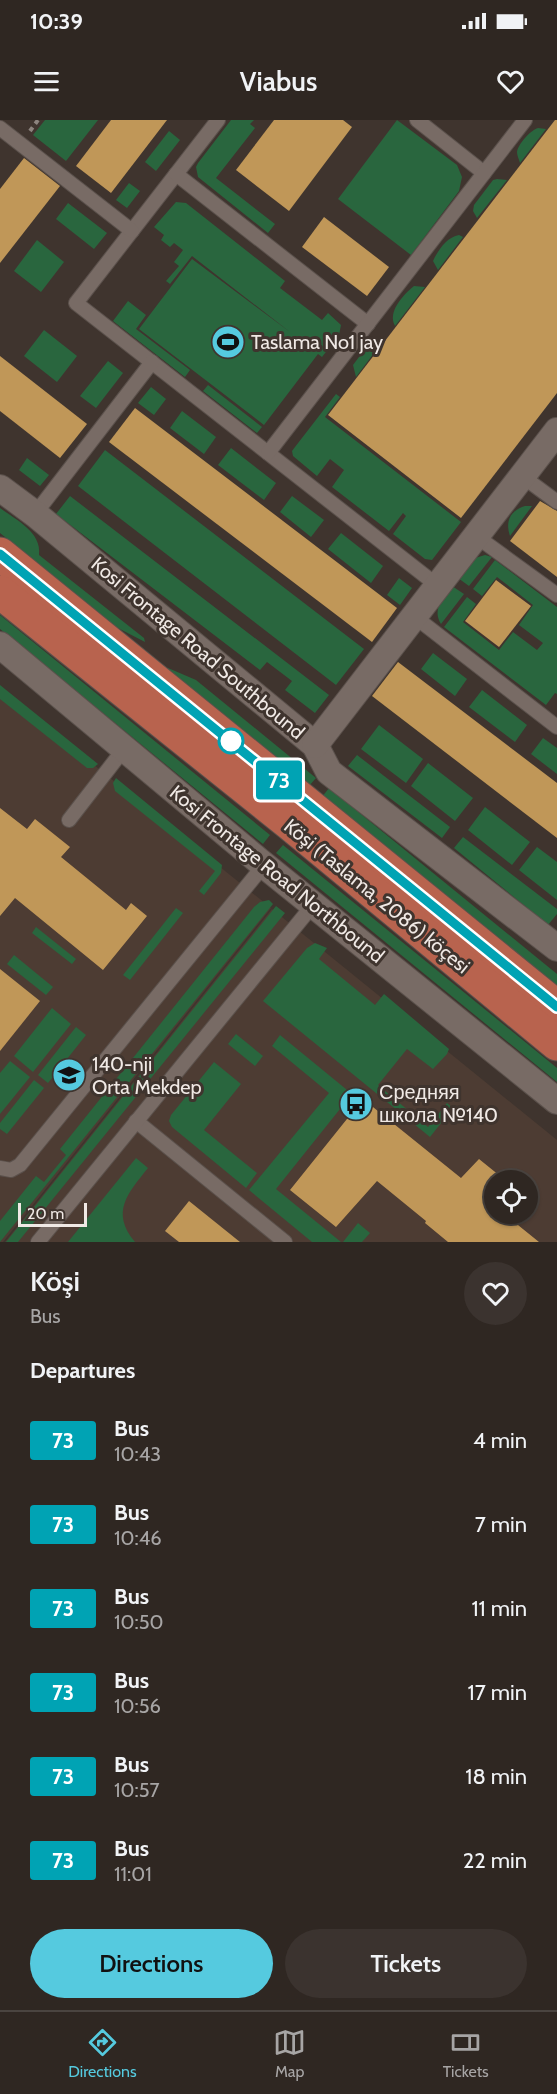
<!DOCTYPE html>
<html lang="en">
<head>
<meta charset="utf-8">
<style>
	body { margin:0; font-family:Cabin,sans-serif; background:#3b332f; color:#f1f3f6; height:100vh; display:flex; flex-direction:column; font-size:22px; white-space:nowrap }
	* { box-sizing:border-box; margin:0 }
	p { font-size:20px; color:#a7a5a5 }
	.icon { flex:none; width:33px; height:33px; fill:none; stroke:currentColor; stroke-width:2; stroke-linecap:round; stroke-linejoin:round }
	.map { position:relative; height:1122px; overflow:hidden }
	.panel { display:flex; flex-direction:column; background:#2f2722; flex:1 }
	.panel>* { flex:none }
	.badge { padding:0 12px; border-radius:4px; font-size:21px; line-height:39px }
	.controls { position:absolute; left:484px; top:1050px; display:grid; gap:12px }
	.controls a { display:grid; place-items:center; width:54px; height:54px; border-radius:50%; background:#2f2722; box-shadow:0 2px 4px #0004,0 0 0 2px #4a4440; font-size:30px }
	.scale { position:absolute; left:18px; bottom:15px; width:69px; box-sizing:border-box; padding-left:6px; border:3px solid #f0e9e5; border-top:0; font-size:16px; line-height:21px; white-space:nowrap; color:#f0e9e5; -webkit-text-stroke:4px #3f342e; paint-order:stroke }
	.map>.badge { position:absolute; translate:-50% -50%; box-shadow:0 0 0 3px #fff }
	h2 { padding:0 30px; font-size:22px; line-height:54px }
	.round { display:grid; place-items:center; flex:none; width:63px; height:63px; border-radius:32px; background:#3b332f }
	.summary { display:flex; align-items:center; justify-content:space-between; height:102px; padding:0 30px }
	h1 { font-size:28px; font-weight:600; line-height:45px }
	.button { display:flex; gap:12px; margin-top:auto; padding:12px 30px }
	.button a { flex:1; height:69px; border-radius:36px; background:#55cadf; color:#111; font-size:24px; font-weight:600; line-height:69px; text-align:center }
	.button a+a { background:#3b332f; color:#f1f3f6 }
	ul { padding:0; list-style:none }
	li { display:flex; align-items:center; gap:18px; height:84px; padding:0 30px }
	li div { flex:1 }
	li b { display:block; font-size:22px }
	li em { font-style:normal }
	li .badge { min-width:66px; font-weight:700; text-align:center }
	.status { display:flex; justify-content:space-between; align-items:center; height:42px; padding:0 30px; background:#2f2722; direction:ltr }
	.status svg { height:16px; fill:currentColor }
	header { display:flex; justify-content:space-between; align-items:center; height:78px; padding:0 30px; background:#2f2722; font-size:27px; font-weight:600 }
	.tabs { display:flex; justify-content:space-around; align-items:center; height:84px; border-top:2px solid #4a4440; background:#2f2722; font-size:16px; color:#a7a5a5 }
	.tabs a { display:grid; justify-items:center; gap:3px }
	.tabs .current { color:#55cadf }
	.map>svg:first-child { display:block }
	.built { fill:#4d3c33; fill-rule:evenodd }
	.green { fill:#29663e }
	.building { fill:#c09758 }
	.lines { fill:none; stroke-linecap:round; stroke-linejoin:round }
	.service-casing { stroke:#5b514c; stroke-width:16 }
	.minor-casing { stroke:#5b514c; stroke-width:28 }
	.primary-casing { stroke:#5b514c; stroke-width:35 }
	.path { stroke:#8d847f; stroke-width:4; stroke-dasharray:4.5 4.5; stroke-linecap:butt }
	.service { stroke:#786b65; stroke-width:14 }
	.minor { stroke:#786b65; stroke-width:26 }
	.primary { stroke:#b8634e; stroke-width:33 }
	.line-casing { stroke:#fff; stroke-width:14 }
	.line { stroke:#00a3b4; stroke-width:9 }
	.stop-dot { fill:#fff; stroke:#00a3b4; stroke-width:3 }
	.labels { text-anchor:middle; stroke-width:6; stroke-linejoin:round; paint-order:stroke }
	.poi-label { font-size:20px; fill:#f0e9e5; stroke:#3f342e; text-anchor:start }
	.street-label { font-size:20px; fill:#f0e9e5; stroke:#3f342e }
</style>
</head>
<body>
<div class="status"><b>10:39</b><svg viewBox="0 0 49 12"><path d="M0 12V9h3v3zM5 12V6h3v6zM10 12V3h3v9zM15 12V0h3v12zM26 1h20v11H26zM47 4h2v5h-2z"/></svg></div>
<header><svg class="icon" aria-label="menu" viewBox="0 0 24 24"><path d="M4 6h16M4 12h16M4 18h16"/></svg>Viabus<svg class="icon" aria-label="heart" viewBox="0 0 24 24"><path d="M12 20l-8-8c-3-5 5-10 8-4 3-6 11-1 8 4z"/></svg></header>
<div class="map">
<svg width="557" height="1122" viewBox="0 0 557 1122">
	<rect width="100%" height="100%" fill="#3f342e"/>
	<!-- built -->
	<g class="built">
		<polygon points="0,569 271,788 3,1122 0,1122"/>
		<path d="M 272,789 L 557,1020 L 557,1122 L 5,1122 ZM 495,1060 L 528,1060 L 528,1094 L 495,1094 Z"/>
	</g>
	<!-- green -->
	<g class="green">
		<polygon points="45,0 98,0 66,41 33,15"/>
		<polygon points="231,0 254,0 250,4 255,8 216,58 275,104 268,113 198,57 196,47 198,43"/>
		<polygon points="397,0 457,45 462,57 459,71 411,135 338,79"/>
		<path d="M 538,8 L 546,9 L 520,43 C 519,39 517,36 517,32 C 518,24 531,10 538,8 Z"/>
		<polygon points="169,11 180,20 156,51 145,42"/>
		<polygon points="497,59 507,60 477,98 473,91 474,85 493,60"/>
		<polygon points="129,63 140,71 127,88 116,80"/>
		<polygon points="176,82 186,83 285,161 280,168 322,200 328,193 341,205 339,215 322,237 318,234 264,305 139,209 192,139 290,212 192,136 170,164 166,161 179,146 174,142 183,130 174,123 170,127 161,120 164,115 154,107"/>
		<polygon points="68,83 107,113 94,129 56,99"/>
		<path d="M 459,115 L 463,117 L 438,150 L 433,141 C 438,130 447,117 459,115 Z"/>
		<polygon points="37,120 64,142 41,172 14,151"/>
		<path d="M 414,166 L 425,167 L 395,206 C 387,192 403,175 414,166 Z"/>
		<polygon points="128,181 146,195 136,209 190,250 185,257 113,201"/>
		<polygon points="44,210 77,236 57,262 24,236"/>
		<polygon points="371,223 380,225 356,257 353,245 368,225"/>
		<polygon points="108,241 123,253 96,288 80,276"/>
		<polygon points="208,265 262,307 257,313 203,271"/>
		<polygon points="151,267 166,279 154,295 138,283"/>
		<polygon points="336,274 340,277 325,297 461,402 432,440 425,439 393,414 406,396 403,393 389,411 332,367 344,350 330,339 317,356 293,336 292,331 295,327"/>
		<polygon points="182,291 216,317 204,334 170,308"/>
		<polygon points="231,328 276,363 264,380 218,345"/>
		<polygon points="105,330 364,529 336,565 78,366"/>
		<polygon points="27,338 49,355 40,366 19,350"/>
		<polygon points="70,376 329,575 315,593 285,570 292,561 267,542 260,550 56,394"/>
		<polygon points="292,376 324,400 311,417 280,392"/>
		<path d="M 525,386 L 532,386 L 510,416 C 505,401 510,391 525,386 Z"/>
		<path d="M 0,388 C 16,400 42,412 39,435 L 144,518 L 145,522 L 116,507 L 0,413 Z"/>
		<polygon points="341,413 383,446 371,463 328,429"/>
		<polygon points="485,435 492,437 469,466 458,458 472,439"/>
		<polygon points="495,440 557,487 557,574 555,573 546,585 444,507 467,477 476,484 463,502 499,530 513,512 537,530 543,523 519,505 533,485 497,457 482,476 473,469"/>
		<polygon points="399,458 412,468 400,485 387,475"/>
		<path d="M 452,466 L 464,474 L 441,504 C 432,489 443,478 452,466 Z"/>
		<polygon points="0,495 270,715 263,724 0,509"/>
		<polygon points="433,533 467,559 455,576 421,549"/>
		<polygon points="168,548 196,560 316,658 309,666 167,551"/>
		<polygon points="0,565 98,644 93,648 87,648 0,579"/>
		<polygon points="482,570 527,605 515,622 469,587"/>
		<polygon points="379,605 423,639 406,663 361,629"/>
		<polygon points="543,618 557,628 557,654 531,634"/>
		<polygon points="357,635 450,707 442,718 348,646"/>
		<polygon points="428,643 473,678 455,701 411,666"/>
		<polygon points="116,658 222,745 221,753 204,775 199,771 215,751 115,671 113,663"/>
		<polygon points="329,668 557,854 557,868 322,677"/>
		<polygon points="485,687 530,722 512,745 468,710"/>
		<polygon points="463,717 557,789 557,794 548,805 454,728"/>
		<polygon points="283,725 557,948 557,962 276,733"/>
		<polygon points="537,727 557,742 557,780 519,750"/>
		<polygon points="269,780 273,784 0,1122 0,1101 36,1056 44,1062 66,1035 60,1029 254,787 260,782"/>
		<polygon points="276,786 285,793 18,1122 6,1122"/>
		<polygon points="176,788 183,793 130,860 123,855"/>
		<polygon points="36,807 76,839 72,844 32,813"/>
		<polygon points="315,823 327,828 319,839 375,885 384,874 449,929 447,934 433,949 407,929 378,965 428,1007 447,983 453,988 430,1017 263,881 307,828"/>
		<polygon points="14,835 53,867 46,875 7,844"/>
		<polygon points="52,888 71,904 33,952 14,936"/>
		<polygon points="76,907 86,915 48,963 38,955"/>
		<polygon points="236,914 263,936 255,946 228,924"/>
		<polygon points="280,915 352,974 276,1069 341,1122 312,1122 249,1070 329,973 272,926"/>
		<polygon points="10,941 30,957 0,994 0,953"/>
		<polygon points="214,942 241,964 204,1010 257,1053 246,1068 172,1007 169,1001 171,995"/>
		<polygon points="34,960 44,968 7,1014 0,1009 0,1003"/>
		<path d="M 136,1038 L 148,1048 C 128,1073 110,1092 135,1122 L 68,1122 Z"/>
		<polygon points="358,1103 370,1113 362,1122 343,1122"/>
	</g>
	<!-- building -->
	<g class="building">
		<polygon points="111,0 167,0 111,73 76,46"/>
		<polygon points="274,0 343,0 352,7 289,91 236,50"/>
		<polygon points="555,0 557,0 557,273 461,398 328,295"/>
		<polygon points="24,38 60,66 0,143 0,69"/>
		<polygon points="324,97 389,147 367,176 302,127"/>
		<polygon points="0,236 87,304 60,338 0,291"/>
		<polygon points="135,288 397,488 372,522 109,322"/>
		<polygon points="540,381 557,391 557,457 510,421"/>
		<polygon points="496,460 531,486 499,527 465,501"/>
		<polygon points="398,542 557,663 557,718 372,576"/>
		<polygon points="0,688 27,709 35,699 70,727 61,737 126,790 131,783 147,796 103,850 15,778 0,796"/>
		<polygon points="0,849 40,881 0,931"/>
		<polygon points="363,979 461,1058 479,1039 505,1060 495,1060 495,1094 519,1094 513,1101 539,1122 448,1122 425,1103 426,1101 377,1061 336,1107 290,1070"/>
		<polygon points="189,1081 240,1122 179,1122 165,1111"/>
	</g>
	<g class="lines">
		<!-- service casing -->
		<g class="service-casing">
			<g id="service">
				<polyline points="218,0 76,183 438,466"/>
				<polyline points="417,0 484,53"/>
				<polyline points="0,8 132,111"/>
				<polyline points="176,54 368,204"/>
				<polyline points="268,333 525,0"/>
				<polyline points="522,356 557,382"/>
				<polyline points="35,394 152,242"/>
				<polyline points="476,416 557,475"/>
				<polyline points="415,497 557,607"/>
				<polyline points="69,700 124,629"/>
				<polyline points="136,1001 285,1122"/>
				<polyline points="0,1048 11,1050 20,1045 264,745"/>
				<polyline points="38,1122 313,785"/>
			</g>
		</g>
		<!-- minor casing -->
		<g class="minor-casing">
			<g id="minor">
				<polyline points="0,368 35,394 315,625 329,652 557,828"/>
				<polyline points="0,525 259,741 557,981"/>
				<polyline points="315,625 557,311"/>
			</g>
		</g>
		<!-- primary casing -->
		<g class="primary-casing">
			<g id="primary">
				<polyline points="0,434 557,887"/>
				<polyline points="0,472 289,703 557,924"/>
			</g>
		</g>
		<!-- path -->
		<polyline class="path" points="30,11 38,0"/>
		<!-- service -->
		<use href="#service" class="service"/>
		<!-- minor -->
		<use href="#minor" class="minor"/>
		<!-- primary -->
		<use href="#primary" class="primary"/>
	</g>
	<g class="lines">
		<!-- line casing -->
		<g class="line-casing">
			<polyline id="line" points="0,434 557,887"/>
		</g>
		<!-- line -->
		<use href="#line" class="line"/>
	</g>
	<!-- icons -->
	<defs>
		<g id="stadium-disc" transform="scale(1.725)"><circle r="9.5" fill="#55cadf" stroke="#3f342e"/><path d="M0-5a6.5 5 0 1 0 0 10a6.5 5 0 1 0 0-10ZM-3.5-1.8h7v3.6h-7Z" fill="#111"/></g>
		<g id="school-disc" transform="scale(1.725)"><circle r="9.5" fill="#55cadf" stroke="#3f342e"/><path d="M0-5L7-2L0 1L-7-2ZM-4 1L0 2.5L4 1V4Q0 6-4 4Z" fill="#111"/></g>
		<g id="bus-disc" transform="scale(1.725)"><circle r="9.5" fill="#55cadf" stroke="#3f342e"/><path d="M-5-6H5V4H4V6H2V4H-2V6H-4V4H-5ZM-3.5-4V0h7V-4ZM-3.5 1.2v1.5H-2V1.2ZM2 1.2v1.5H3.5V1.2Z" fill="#111"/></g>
	</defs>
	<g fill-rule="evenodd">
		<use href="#stadium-disc" x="228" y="222"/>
		<use href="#school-disc" x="69" y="955"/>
		<use href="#bus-disc" x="356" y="984"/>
	</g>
	<!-- markers -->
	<circle class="stop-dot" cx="231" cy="621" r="12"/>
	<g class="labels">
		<!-- poi labels -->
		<g class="poi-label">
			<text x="251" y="229">Taslama No1 jay</text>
			<text x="92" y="951">140-nji<tspan x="92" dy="23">Orta Mekdep</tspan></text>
			<text x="379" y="979">Средняя<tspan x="379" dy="23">школа №140</tspan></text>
		</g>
		<!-- street labels -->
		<g class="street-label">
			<text transform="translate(198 528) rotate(40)" y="7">Kosi Frontage Road Southbound</text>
			<text transform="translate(277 754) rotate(39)" y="7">Kosi Frontage Road Northbound</text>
			<text transform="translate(377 776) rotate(39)" y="7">Köşi (Taslama, 2086) köçesi</text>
		</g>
	</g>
</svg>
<div class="controls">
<a><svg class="icon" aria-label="locate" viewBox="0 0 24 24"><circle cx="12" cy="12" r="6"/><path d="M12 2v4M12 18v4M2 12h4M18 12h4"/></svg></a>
</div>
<div class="scale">20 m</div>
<b class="badge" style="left:279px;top:660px;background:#00a3b4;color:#fff">73</b>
</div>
<section class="panel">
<div class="summary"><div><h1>Köşi</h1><p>Bus</p></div><a class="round"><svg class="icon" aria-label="heart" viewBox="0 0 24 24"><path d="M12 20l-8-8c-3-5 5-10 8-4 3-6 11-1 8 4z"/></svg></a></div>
<h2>Departures</h2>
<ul>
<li><span class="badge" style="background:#00a3b4;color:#fff">73</span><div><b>Bus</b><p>10:43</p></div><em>4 min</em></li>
<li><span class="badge" style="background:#00a3b4;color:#fff">73</span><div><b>Bus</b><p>10:46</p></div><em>7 min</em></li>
<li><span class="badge" style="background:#00a3b4;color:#fff">73</span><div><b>Bus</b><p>10:50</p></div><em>11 min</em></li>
<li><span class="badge" style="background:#00a3b4;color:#fff">73</span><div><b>Bus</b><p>10:56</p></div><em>17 min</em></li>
<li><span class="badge" style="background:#00a3b4;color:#fff">73</span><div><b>Bus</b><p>10:57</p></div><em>18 min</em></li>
<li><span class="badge" style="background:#00a3b4;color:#fff">73</span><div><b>Bus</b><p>11:01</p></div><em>22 min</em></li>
</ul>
<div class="button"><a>Directions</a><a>Tickets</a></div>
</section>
<nav class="tabs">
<a class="current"><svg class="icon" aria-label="directions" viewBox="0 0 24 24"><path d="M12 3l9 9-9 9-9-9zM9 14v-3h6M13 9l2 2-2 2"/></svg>Directions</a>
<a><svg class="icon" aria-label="map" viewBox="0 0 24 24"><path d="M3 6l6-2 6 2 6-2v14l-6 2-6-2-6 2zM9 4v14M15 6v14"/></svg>Map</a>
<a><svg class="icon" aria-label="tickets" viewBox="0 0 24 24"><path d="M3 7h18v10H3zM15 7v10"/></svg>Tickets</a>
</nav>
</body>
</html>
